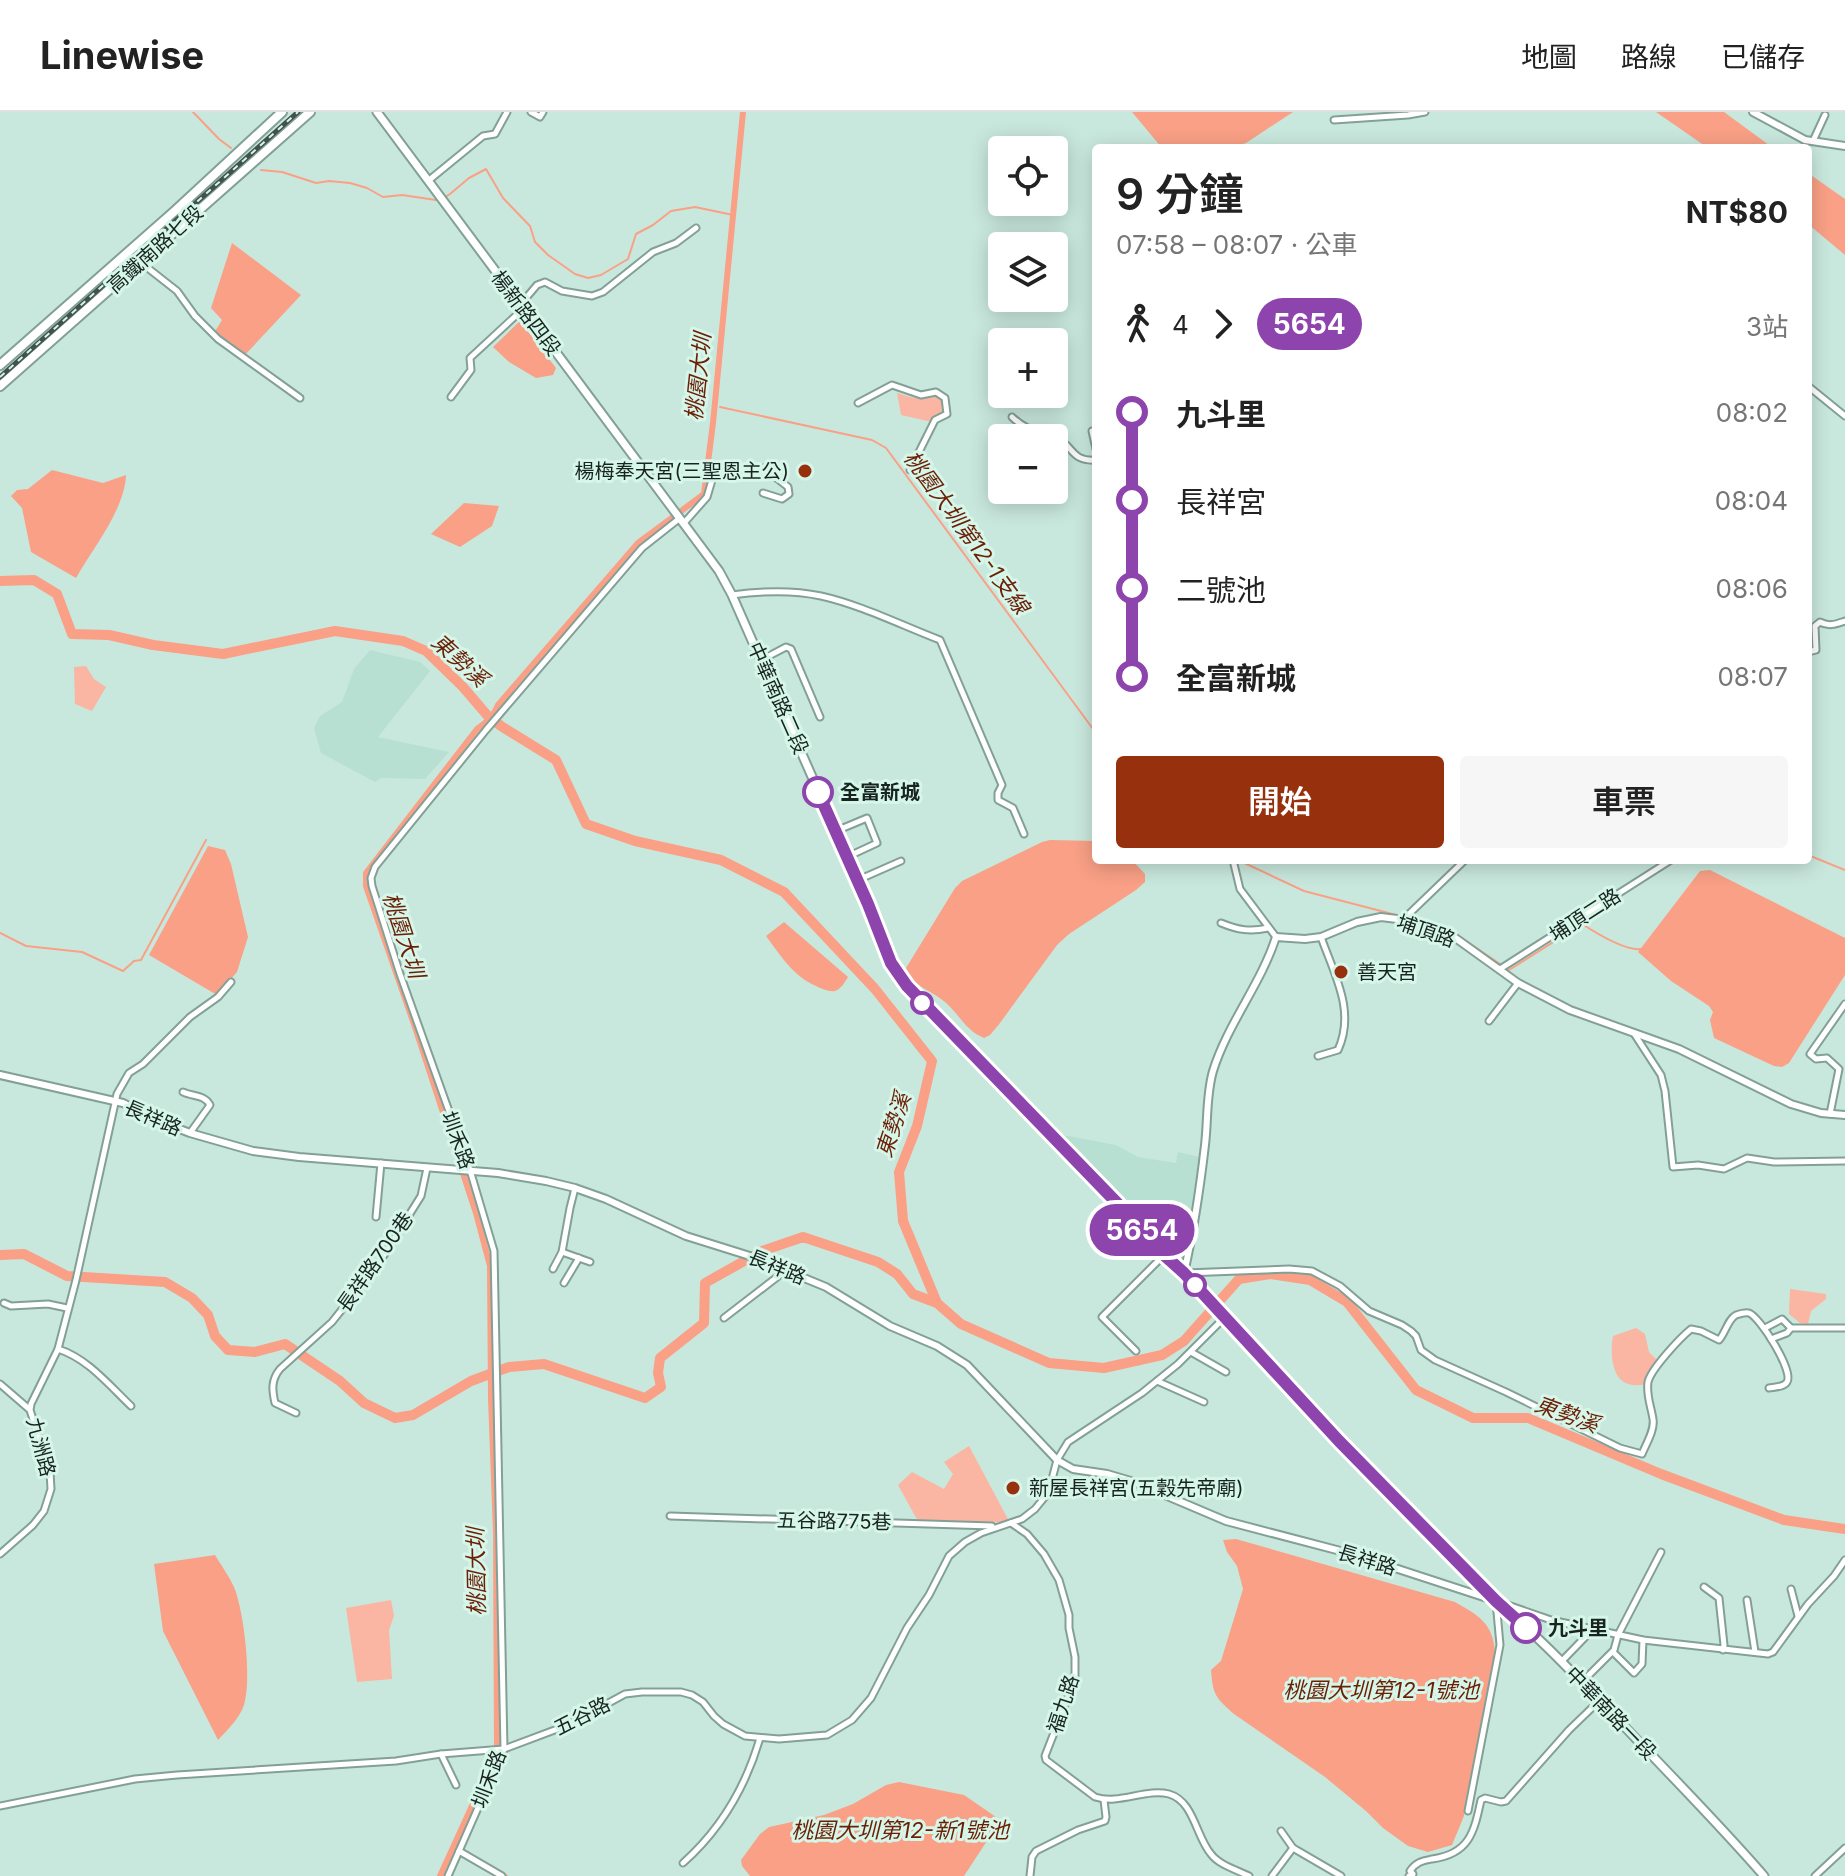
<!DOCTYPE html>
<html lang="zh-TW">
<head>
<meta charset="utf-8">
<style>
	body { margin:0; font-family:Inter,"Noto Sans TC",sans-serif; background:#f6f6f6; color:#222; height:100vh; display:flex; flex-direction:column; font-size:30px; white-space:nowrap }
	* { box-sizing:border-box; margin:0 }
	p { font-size:26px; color:#767676 }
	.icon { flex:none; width:44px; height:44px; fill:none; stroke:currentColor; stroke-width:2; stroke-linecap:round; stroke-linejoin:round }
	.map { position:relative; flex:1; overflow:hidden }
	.panel { position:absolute; left:1092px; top:32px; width:720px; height:720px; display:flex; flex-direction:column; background:#fff; border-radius:8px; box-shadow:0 4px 20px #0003 }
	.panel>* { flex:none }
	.badge { padding:0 16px; border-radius:26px; font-size:28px; line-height:52px }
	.tools { position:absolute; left:988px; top:24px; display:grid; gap:16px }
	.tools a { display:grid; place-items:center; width:80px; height:80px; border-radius:8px; background:#fff; box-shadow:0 4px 20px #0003; font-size:40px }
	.map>.badge { position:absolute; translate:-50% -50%; box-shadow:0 0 0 4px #fff }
	.legs { display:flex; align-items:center; gap:12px; height:88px; padding:0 24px; font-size:26px }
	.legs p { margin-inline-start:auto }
	.headline { display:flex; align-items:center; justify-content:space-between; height:136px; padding:0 24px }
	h1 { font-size:44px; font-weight:600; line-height:60px }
	.action { display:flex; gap:16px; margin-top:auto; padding:16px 24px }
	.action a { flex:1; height:92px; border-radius:8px; background:#97300d; color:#fff; font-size:32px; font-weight:600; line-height:92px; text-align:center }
	.action a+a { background:#f6f6f6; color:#222 }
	ul { padding:0 24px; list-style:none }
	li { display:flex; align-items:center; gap:28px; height:88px; font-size:30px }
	li i { display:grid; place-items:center; width:12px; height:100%; margin:0 10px; background:currentColor }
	li i::after { content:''; width:20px; height:20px; margin:-10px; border:6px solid; border-radius:50%; background:#fff }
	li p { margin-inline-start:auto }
	li:first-child i { background:linear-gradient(#0000 50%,currentColor 0) }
	li:last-child i { background:linear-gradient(currentColor 50%,#0000 0) }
	header { display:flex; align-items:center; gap:48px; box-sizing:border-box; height:112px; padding:0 40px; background:#fff; border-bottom:2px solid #e0e0e0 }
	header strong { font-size:38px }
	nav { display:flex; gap:44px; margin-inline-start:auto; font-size:28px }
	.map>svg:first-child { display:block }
	.built { fill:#b8e0d2 }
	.green { fill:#fab6a2 }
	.water { fill:#f9a086 }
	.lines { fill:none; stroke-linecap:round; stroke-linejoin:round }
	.stream { stroke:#f9a086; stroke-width:2 }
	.canal { stroke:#f9a086; stroke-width:6 }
	.river { stroke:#f9a086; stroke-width:10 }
	.minor-casing { stroke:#83a096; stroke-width:9 }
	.tertiary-casing { stroke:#83a096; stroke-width:10 }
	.secondary-casing { stroke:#83a096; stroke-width:11 }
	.primary-casing { stroke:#83a096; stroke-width:12 }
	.minor { stroke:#fff; stroke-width:5 }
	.tertiary { stroke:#fff; stroke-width:6 }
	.secondary { stroke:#fff; stroke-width:7 }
	.primary { stroke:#fff; stroke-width:8 }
	.rail-casing { stroke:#42524d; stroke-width:5 }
	.rail { stroke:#d6f6ea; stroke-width:2; stroke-dasharray:6; stroke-linecap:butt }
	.line-1-casing { stroke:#fff; stroke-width:18 }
	.line-1 { stroke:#8e44ad; stroke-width:12 }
	.poi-dot { fill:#97300d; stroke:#d6f6ea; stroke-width:3 }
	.stop-1-dot { fill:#fff; stroke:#8e44ad; stroke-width:4 }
	.labels { text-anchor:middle; stroke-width:6; stroke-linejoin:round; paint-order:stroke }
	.street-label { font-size:20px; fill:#182420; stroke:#d6f6ea }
	.poi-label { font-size:20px; fill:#182420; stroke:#d6f6ea; text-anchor:start }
	.stop-label { font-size:20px; font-weight:bold; fill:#182420; stroke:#d6f6ea; text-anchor:start }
	.water-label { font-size:22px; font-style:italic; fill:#6b1f05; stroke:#d6f6ea }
</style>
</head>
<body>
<header>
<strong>Linewise</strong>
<nav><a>地圖</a><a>路線</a><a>已儲存</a></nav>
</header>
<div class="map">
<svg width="1845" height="1764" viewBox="0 0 1845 1764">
	<rect width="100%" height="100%" fill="#c9e8dd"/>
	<!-- built -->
	<g class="built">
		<polygon points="370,538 420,550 430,559 378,625 449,640 425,667 381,666 375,670 321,641 314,616 320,604 342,590 354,557"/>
		<polygon points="1058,1022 1116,1033 1138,1045 1176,1051 1178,1040 1200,1045 1183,1154"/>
	</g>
	<!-- green -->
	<g class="green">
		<path d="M 897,281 C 905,283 913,287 922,286 C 929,286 933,284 940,286 L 944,292 L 943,302 L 932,310 L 901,303 Z"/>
		<polygon points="86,554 94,567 106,575 92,599 75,592 74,555"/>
		<polygon points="1790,1177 1826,1182 1826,1187 1811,1199 1808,1212 1800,1211 1789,1202"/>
		<path d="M 1636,1216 L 1645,1222 L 1649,1240 L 1660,1251 L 1649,1272 C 1642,1273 1635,1274 1628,1272 C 1611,1267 1610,1238 1613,1224 Z"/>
		<polygon points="969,1334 1009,1409 990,1411 919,1411 898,1373 912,1360 944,1377 953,1362 944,1350"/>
		<polygon points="391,1488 394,1504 389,1518 392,1567 357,1570 346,1496"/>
	</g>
	<!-- water -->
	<g class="water">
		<polygon points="1132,0 1293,0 1246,31 1233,36 1162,36"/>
		<polygon points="1656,0 1724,0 1773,36 1708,36"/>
		<polygon points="1808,61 1845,87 1845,143 1808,112"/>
		<polygon points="232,131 301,183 245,243 214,221 222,208 211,196"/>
		<polygon points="520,209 556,256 553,263 536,266 509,250 493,235"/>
		<path d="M 52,358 L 103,371 L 126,363 C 125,397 93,436 76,466 L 31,440 L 22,396 L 11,384 L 17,378 L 28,377 Z"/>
		<polygon points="464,391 499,394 492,414 460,435 431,422"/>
		<path d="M 1050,728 L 1096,729 L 1096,748 L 1132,748 L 1145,762 L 1145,770 L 1136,778 L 1069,822 L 1057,833 L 1000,911 L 990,923 L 984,926 C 966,919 959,902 945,890 C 930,877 915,877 906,856 L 955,776 L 962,769 L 1042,730 Z"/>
		<polygon points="208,734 225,738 231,752 248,825 237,860 217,883 149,843"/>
		<polygon points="1710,758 1845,826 1845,863 1789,951 1782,955 1774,954 1714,926 1710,908 1713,900 1709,894 1671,869 1638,840 1700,759"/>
		<path d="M 784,810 L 848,865 C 845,870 841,877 835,879 C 829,880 822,877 816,874 C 793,864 781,844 766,824 Z"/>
		<path d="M 1236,1427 L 1455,1490 C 1478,1503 1493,1511 1495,1540 L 1464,1704 L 1452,1733 L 1428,1740 L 1408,1734 L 1383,1716 L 1366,1699 L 1325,1665 L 1234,1602 C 1215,1585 1213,1583 1211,1558 L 1221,1549 L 1243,1477 L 1237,1454 L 1227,1440 L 1223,1428 Z"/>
		<path d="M 215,1443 C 221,1453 229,1464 234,1475 C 244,1499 252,1568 244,1593 C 240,1606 227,1618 218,1628 L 163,1519 L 154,1452 Z"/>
		<polygon points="899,1670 964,1683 996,1705 998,1712 964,1764 750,1764 742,1754 741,1748 760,1722 769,1715 824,1703 853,1692 886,1673"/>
	</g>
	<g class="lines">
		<!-- stream -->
		<g class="stream">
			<polyline points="193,0 219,27 231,36"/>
			<polyline points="261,58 282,60 316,71 329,69 350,71 367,76 383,85 402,83 436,88"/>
			<polyline points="445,85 450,82 469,66 486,57 503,86 530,114 535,130 548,143 575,162 588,166 601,163 628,147 636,122 653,113 671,99 695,95 733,103"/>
			<polyline points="714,294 716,294"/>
			<polyline points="720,295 872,328 886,336 1096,621"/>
			<polyline points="1808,743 1845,758"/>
			<polyline points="1238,748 1304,779 1404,805"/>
			<polyline points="1412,807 1456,822 1500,852"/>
			<polyline points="0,821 26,834 82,840 123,859 134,849 141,848 206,728"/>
			<polyline points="1506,856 1677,748"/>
			<path d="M 1507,857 L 1509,858 L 1582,812 C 1596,821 1625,839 1641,837"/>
			<polyline points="465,1739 507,1764"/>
		</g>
		<!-- canal -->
		<path class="canal" d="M 440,1764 L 497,1639 L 496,1422 L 491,1286 L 490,1154 L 476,1101 L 416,918 L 366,774 L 366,761 L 477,617 C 486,611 494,604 498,593 L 638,431 L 704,382 L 713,311 L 743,0"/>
		<!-- river -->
		<g class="river">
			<polyline points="0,469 34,468 57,482 72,522 109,523 153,533 223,542 335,519 403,529 426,539 463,575 487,603 501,614 556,648 586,712 635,729 721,748 784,780 875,877 932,949 917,1014 899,1060 903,1109 937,1191 961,1212 1049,1251 1104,1256 1162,1243 1184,1229 1239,1167 1270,1162 1310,1168 1347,1190 1416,1278 1473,1306 1528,1306 1661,1362 1784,1408 1845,1417"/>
			<polyline points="0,1143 24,1142 67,1164 165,1170 192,1186 208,1203 215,1224 228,1238 255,1240 285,1232 340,1269 364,1291 395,1306 413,1303 471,1269 509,1255 544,1252 645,1286 661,1275 658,1261 660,1246 704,1211 705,1171 762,1139 803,1125 878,1150 897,1162 913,1182 937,1191"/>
		</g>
		<!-- minor casing -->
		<g class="minor-casing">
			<g id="minor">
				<polyline points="531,0 540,5 543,0"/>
				<polyline points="1334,8 1408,3 1425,0"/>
				<polyline points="1813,29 1825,3"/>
				<polyline points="428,69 483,24 495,22 507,0"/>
				<polyline points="149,157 177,179 195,204 218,227 300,286"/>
				<polyline points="520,193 537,173 545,170 562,179 592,184 603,180 653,140 676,131 696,116"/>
				<polyline points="1808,274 1845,304"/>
				<polyline points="451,285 471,258 470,246 523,197"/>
				<polyline points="858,291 892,273 921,283 936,280 945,286 947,302 935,308 910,358"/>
				<path d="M 1012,305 C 1024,317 1038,320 1053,326"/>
				<polyline points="1092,319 1096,337"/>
				<path d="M 1054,326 C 1074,331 1069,350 1096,348"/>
				<polyline points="684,411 707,385 715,358 764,356 788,375 789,382 782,387 763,381"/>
				<path d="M 732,483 C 761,479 793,478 821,484 C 861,493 901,513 940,528 L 1002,673 L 998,681 L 998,688 L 1013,696 L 1024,722"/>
				<path d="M 1808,540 L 1816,538 L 1815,514 L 1820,510 C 1829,515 1836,512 1845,509"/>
				<polyline points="761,548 786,535 791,537 820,605"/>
				<polyline points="836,719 867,706 877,731 847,745"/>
				<polyline points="1233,748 1240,777 1276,825"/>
				<polyline points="858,768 901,749"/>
				<polyline points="1407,810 1410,801 1465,748"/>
				<path d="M 1221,811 C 1238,818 1250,820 1268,816"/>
				<polyline points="1500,857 1671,748"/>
				<polyline points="1489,909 1518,871"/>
				<polyline points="1635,923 1661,963 1665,979 1673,1055 1698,1053 1724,1057 1747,1046 1774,1050 1845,1049"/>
				<path d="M 1318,944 L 1338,938 C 1356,899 1334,862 1321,825"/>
				<path d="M 183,980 C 193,985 204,982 210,993 L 190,1021"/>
				<polyline points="1830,1002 1839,957 1827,946 1816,947 1810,942 1845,892"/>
				<polyline points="376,1105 381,1051"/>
				<polyline points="562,1140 590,1150"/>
				<polyline points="553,1157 562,1140 570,1096 575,1076"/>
				<path d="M 1185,1161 L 1289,1157 L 1312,1159 L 1340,1174 L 1369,1199 L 1402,1213 L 1411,1219 L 1416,1224 L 1421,1238 L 1435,1248 L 1506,1280 L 1620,1336 L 1642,1342 C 1646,1332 1655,1318 1653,1307 C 1651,1294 1646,1283 1648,1270 C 1651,1257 1680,1226 1691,1217 L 1701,1219 L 1719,1228 C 1725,1222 1728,1207 1736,1203 C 1739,1202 1746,1200 1749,1201 C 1760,1205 1794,1259 1787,1270 C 1784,1275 1775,1275 1769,1276"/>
				<polyline points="564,1171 579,1146"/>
				<polyline points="4,1191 11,1194 48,1192 67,1196"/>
				<polyline points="724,1206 785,1159"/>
				<polyline points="1765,1216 1782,1207 1791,1216"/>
				<polyline points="1771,1227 1787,1221 1791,1216 1845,1216"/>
				<path d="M 58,1237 C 87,1246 109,1273 131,1294"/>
				<polyline points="1136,1239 1102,1205 1164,1143"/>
				<polyline points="1191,1240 1226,1260"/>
				<polyline points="1157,1269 1204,1290"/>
				<polyline points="0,1272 29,1297"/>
				<path d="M 296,1301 L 275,1291 C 272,1278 271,1268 280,1257 L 332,1210 L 379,1151 L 421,1084 L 427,1056"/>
				<polyline points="670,1404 992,1414"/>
				<path d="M 1011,1411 L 1027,1422 L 1044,1442 L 1059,1468 L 1069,1503 L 1069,1516 L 1075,1545 L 1075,1567 L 1045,1644 L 1046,1648 L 1095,1685 C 1119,1693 1146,1676 1169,1682 C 1194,1689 1196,1725 1211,1742 C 1219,1753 1237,1758 1249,1764"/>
				<polyline points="0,1442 33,1413 44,1399 51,1377 50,1360 30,1298 31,1292 58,1237 76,1168 117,982 129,961 143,952 190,905 218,885 231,870"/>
				<polyline points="1704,1475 1719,1486 1724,1533 1723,1538"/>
				<polyline points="1791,1477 1798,1504"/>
				<polyline points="1747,1488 1755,1540"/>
				<polyline points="1613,1540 1634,1561 1642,1552 1643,1528"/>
				<polyline points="1561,1550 1592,1518"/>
				<polyline points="1582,1570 1614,1538 1618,1523 1661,1440"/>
				<polyline points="441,1642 456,1673"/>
				<polyline points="0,1694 135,1667 177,1663 396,1649 441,1642 504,1637 568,1613 625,1582 642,1580 681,1580 692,1583 703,1590 714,1604 723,1612 745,1624 779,1627 827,1623 852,1608 871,1586 907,1516 929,1483 949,1444 965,1430 981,1421 1022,1407 1035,1397 1044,1386 1051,1371 1057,1348 1068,1330 1142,1281 1178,1252 1225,1205"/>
				<polyline points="1468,1699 1500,1533 1496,1489 1551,1508 1643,1528 1768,1542 1773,1540 1808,1492 1834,1464 1845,1448"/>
				<polyline points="1281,1719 1293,1736 1341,1764"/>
				<polyline points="459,1739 502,1764"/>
				<path d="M 683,1751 C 720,1718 746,1674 760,1626"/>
				<polyline points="448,1764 504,1637 494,1139 470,1058 400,862 372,774 371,766 375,755 486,618 642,436 680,406"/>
				<polyline points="1030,1764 1032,1745 1036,1739 1078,1718 1105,1709 1106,1705 1104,1688"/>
				<polyline points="1272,1764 1293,1736"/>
				<path d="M 1409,1764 L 1413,1762 L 1410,1759 C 1416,1750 1422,1749 1432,1747 C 1469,1742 1474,1721 1481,1688 L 1485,1686 L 1501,1690 L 1506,1689 L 1569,1618 L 1599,1589"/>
				<polyline points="1815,1764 1845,1736"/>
			</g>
		</g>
		<!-- tertiary casing -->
		<g class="tertiary-casing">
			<g id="tertiary">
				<polyline points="1753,0 1805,28 1845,34"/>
				<polyline points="0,963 123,991 156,1008 190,1021 253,1039 299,1045 498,1061 546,1069 575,1076 606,1087 686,1124 753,1145 826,1175 890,1214 937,1234 967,1253 1057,1348 1073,1357 1107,1362 1134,1370 1226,1409 1352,1442 1496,1489"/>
				<path d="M 1184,1161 C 1194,1118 1200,1076 1205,1033 C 1208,1008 1206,983 1213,959 C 1228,911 1261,872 1276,825 L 1305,827 L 1321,825 L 1357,810 L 1381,805 L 1397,807 L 1438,820 L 1454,825 L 1518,871 L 1570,898 L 1679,937 L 1791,992 L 1821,1001 L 1845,1003"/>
			</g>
		</g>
		<!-- secondary casing -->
		<g class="secondary-casing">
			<path id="secondary" d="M 377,0 L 719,459 L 732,483 L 868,792 L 891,851 L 907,874 L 1119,1093 L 1164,1143 L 1184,1161 L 1308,1296 L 1496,1489 C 1542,1527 1582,1571 1623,1613 C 1670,1663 1719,1712 1764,1764"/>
		</g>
		<!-- primary casing -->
		<g class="primary-casing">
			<g id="primary">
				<polyline points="0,253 176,98 282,0"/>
				<polyline points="0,274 310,0"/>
			</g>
		</g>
		<!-- minor -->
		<use href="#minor" class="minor"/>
		<!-- tertiary -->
		<use href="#tertiary" class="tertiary"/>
		<!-- secondary -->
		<use href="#secondary" class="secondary"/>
		<!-- primary -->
		<use href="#primary" class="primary"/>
		<!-- rail casing -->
		<g class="rail-casing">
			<polyline id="rail" points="0,265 298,0"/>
		</g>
		<!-- rail -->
		<use href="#rail" class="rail"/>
	</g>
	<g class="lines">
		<!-- line-1 casing -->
		<g class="line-1-casing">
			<polyline id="line-1" points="818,680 868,792 891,851 907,874 1119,1093 1164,1143 1184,1161 1339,1329 1496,1489 1526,1516"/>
		</g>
		<!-- line-1 -->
		<use href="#line-1" class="line-1"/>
	</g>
	<!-- markers -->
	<g class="poi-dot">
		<circle cx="805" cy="359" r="8"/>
		<circle cx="1341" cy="860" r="8"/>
		<circle cx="1013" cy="1376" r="8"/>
	</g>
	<g class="stop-1-dot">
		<circle cx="818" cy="680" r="14"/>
		<circle cx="922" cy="891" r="10"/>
		<circle cx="1195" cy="1173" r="10"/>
		<circle cx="1526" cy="1516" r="14"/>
	</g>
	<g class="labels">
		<!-- street labels -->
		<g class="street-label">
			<text transform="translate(155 137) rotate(-42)" y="7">高鐵南路七段</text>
			<text transform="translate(526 201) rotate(53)" y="7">楊新路四段</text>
			<text transform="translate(778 586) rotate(66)" y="7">中華南路二段</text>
			<text transform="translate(1585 803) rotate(-33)" y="7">埔頂二路</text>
			<text transform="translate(1426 819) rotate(19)" y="7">埔頂路</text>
			<text transform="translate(153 1006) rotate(23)" y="7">長祥路</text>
			<text transform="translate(458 1028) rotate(70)" y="7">圳禾路</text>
			<text transform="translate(375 1150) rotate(-55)" y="7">長祥路700巷</text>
			<text transform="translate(777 1155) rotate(22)" y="7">長祥路</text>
			<text transform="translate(41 1335) rotate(75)" y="7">九洲路</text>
			<text transform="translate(834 1409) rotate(1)" y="7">五谷路775巷</text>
			<text transform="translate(1367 1448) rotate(17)" y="7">長祥路</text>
			<text transform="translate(1063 1592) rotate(-72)" y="7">福九路</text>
			<text transform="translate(1611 1601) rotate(46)" y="7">中華南路一段</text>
			<text transform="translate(582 1604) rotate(-27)" y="7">五谷路</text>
			<text transform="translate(489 1667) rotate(-69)" y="7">圳禾路</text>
		</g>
		<!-- poi labels -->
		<g class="poi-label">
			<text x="789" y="366" text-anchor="end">楊梅奉天宮(三聖恩主公)</text>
			<text x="1357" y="867">善天宮</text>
			<text x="1029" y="1383">新屋長祥宮(五穀先帝廟)</text>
		</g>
		<!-- stop labels -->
		<g class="stop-label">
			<text x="840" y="687">全富新城</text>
			<text x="1548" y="1523">九斗里</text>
		</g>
		<!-- water labels -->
		<g class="water-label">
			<text transform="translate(698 265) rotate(-84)" y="8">桃園大圳</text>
			<text transform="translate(967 420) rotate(54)" y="8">桃園大圳第12-1支線</text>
			<text transform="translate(460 548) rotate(42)" y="8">東勢溪</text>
			<text transform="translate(404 823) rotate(72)" y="8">桃園大圳</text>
			<text transform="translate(893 1013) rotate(-72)" y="8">東勢溪</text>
			<text transform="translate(1567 1302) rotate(20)" y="8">東勢溪</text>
			<text transform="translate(476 1460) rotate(-91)" y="8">桃園大圳</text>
			<text x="1381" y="1586">桃園大圳第12-1號池</text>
			<text x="900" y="1726">桃園大圳第12-新1號池</text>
		</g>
	</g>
</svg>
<div class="tools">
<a><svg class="icon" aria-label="locate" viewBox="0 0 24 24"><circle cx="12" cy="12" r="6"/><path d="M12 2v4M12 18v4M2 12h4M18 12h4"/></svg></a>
<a><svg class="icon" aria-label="layers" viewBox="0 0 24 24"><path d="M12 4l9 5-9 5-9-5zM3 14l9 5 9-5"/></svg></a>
<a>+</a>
<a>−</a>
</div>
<b class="badge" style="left:1142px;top:1118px;background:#8e44ad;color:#fff">5654</b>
<section class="panel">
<div class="headline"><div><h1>9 分鐘</h1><p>07:58 – 08:07 · 公車</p></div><b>NT$80</b></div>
<div class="legs"><svg class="icon" aria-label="walk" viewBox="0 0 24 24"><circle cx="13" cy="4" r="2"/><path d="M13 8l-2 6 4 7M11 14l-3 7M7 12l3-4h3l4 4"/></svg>4<svg class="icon" aria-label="forward" viewBox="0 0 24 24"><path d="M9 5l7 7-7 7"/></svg><b class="badge" style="background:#8e44ad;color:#fff">5654</b><p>3站</p></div>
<ul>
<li><i style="color:#8e44ad"></i><b>九斗里</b><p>08:02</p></li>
<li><i style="color:#8e44ad"></i><span>長祥宮</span><p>08:04</p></li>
<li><i style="color:#8e44ad"></i><span>二號池</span><p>08:06</p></li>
<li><i style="color:#8e44ad"></i><b>全富新城</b><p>08:07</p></li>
</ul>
<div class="action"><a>開始</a><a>車票</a></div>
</section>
</div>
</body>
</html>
